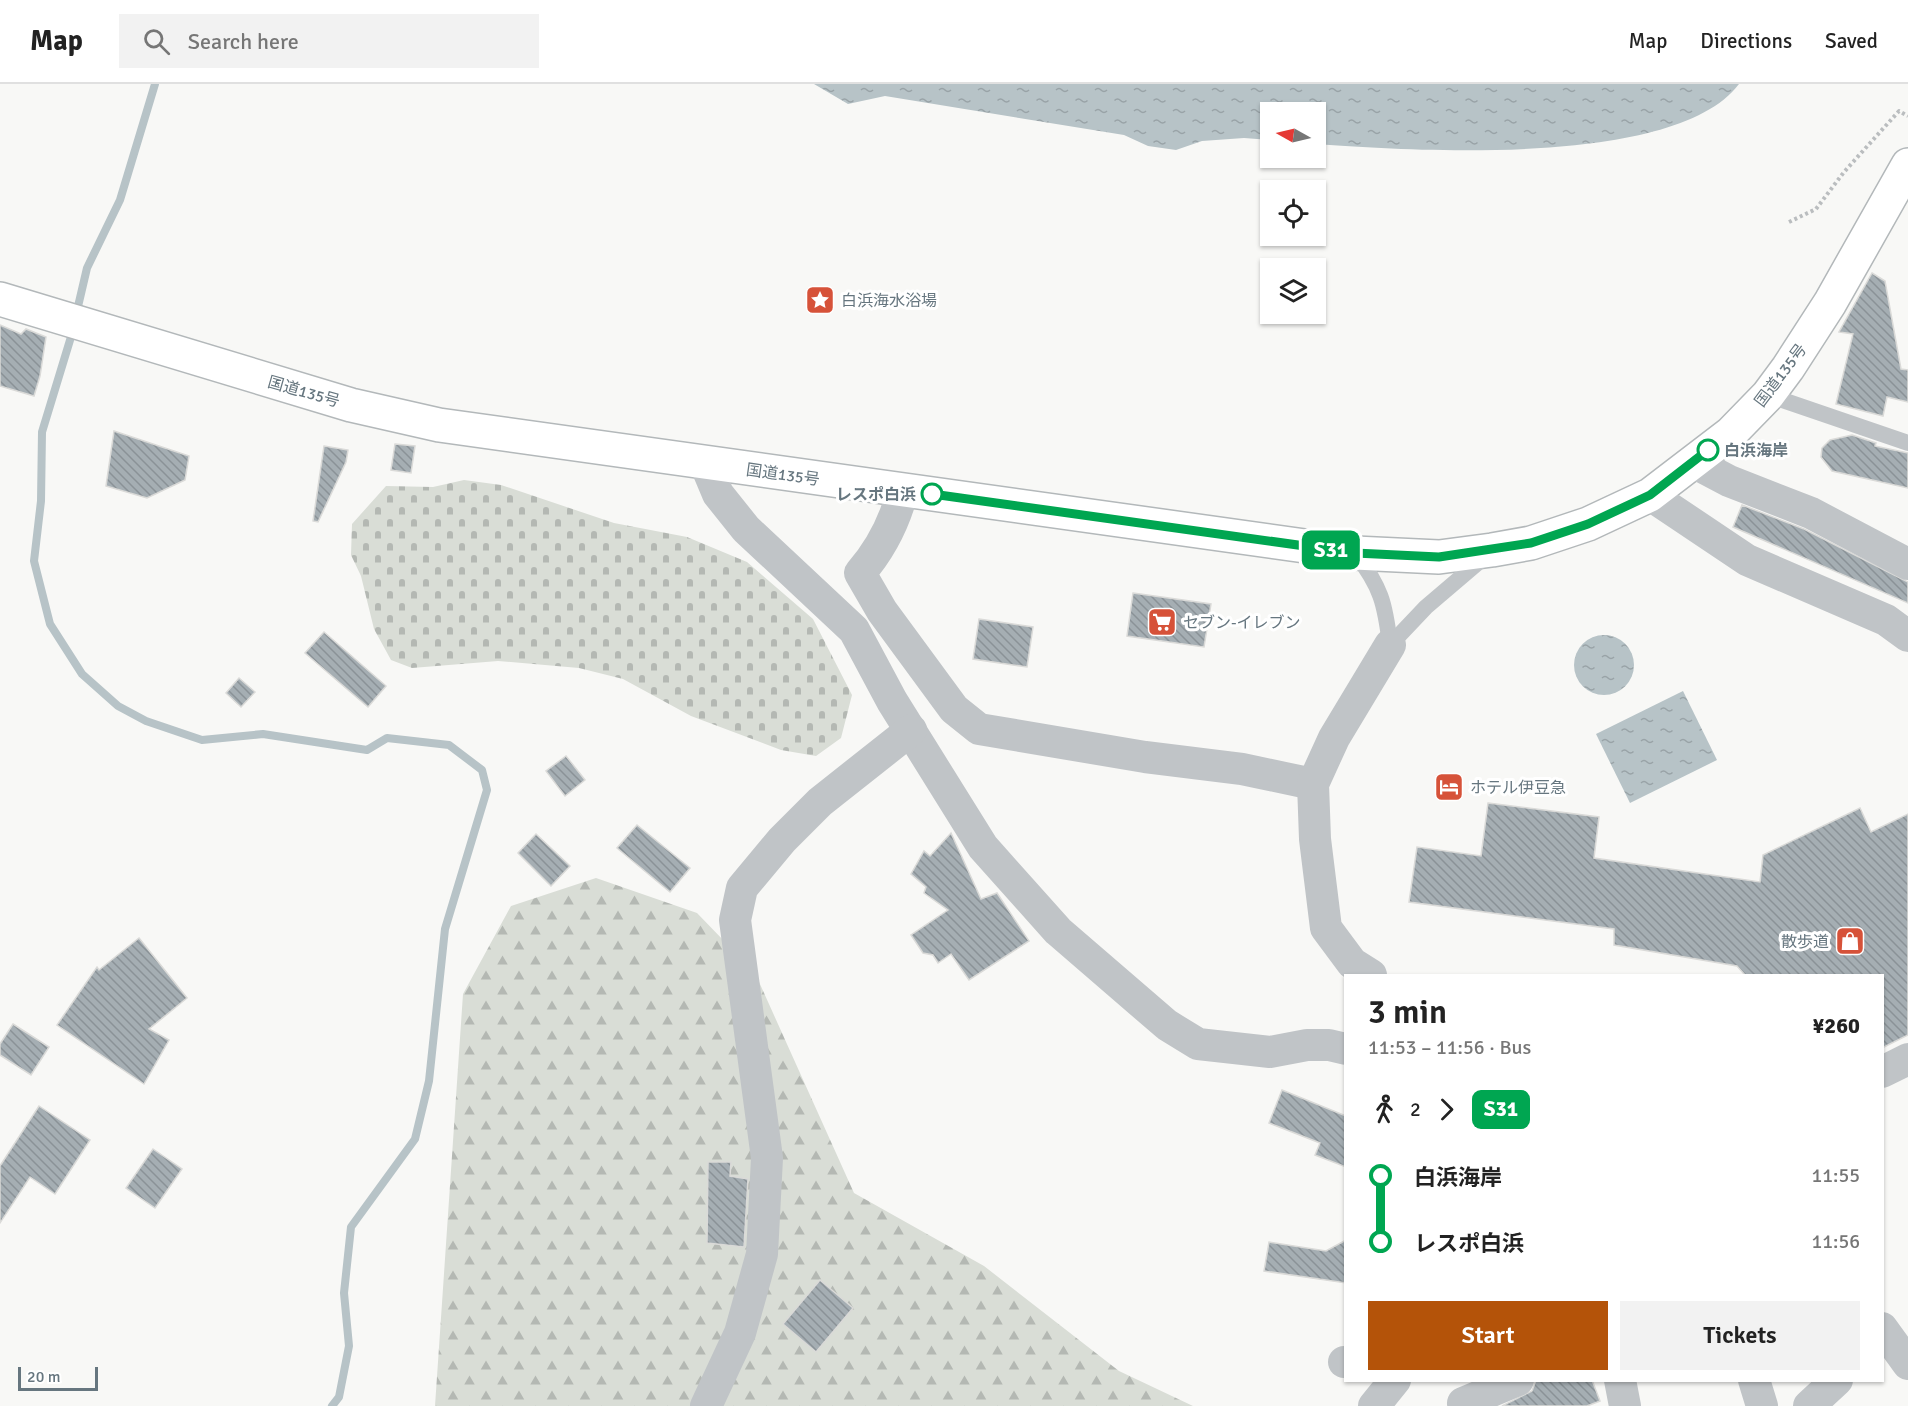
<!DOCTYPE html>
<html lang="en">
<head>
<meta charset="utf-8">
<style>
	body { margin:0; font-family:Signika,"Noto Sans JP",sans-serif; background:#f2f2f2; color:#222; height:100vh; display:flex; flex-direction:column; font-size:22px; white-space:nowrap }
	* { box-sizing:border-box; margin:0 }
	p { font-size:20px; color:#767676 }
	.icon { flex:none; width:33px; height:33px; fill:none; stroke:currentColor; stroke-width:2; stroke-linecap:round; stroke-linejoin:round }
	.map { position:relative; flex:1; overflow:hidden }
	.sheet { position:absolute; left:1344px; top:890px; width:540px; height:408px; display:flex; flex-direction:column; background:#fff; border-radius:0px; box-shadow:0 2px 4px #0004 }
	.sheet>* { flex:none }
	.badge { padding:0 12px; border-radius:9px; font-size:21px; line-height:39px }
	.needle { width:39px; rotate:278deg }
	.tools { position:absolute; left:1260px; top:18px; display:grid; gap:12px }
	.tools a { display:grid; place-items:center; width:66px; height:66px; border-radius:0px; background:#fff; box-shadow:0 2px 4px #0004; font-size:30px }
	.scale { position:absolute; left:18px; bottom:15px; width:80px; box-sizing:border-box; padding-left:6px; border:3px solid #66767f; border-top:0; font-size:16px; line-height:21px; white-space:nowrap; color:#66767f; -webkit-text-stroke:4px #fff; paint-order:stroke }
	.map>.badge { position:absolute; translate:-50% -50%; box-shadow:0 0 0 3px #fff }
	.legs { display:flex; align-items:center; gap:9px; height:66px; padding:0 24px; font-size:20px }
	.legs p { margin-inline-start:auto }
	.summary { display:flex; align-items:center; justify-content:space-between; height:102px; padding:0 24px }
	h1 { font-size:33px; font-weight:600; line-height:45px }
	.primary-button { display:flex; gap:12px; margin-top:auto; padding:12px 24px }
	.primary-button a { flex:1; height:69px; border-radius:0px; background:#b45309; color:#fff; font-size:24px; font-weight:600; line-height:69px; text-align:center }
	.primary-button a+a { background:#f2f2f2; color:#222 }
	ul { padding:0 24px; list-style:none }
	li { display:flex; align-items:center; gap:21px; height:66px; font-size:22px }
	li i { display:grid; place-items:center; width:9px; height:100%; margin:0 8px; background:currentColor }
	li i::after { content:''; width:15px; height:15px; margin:-8px; border:4px solid; border-radius:50%; background:#fff }
	li p { margin-inline-start:auto }
	li:first-child i { background:linear-gradient(#0000 50%,currentColor 0) }
	li:last-child i { background:linear-gradient(currentColor 50%,#0000 0) }
	header { display:flex; align-items:center; gap:36px; box-sizing:border-box; height:84px; padding:0 30px; background:#fff; border-bottom:2px solid #e0e0e0 }
	header strong { font-size:28px }
	nav { display:flex; gap:33px; margin-inline-start:auto; font-size:21px }
	.search { width:420px; height:54px; background:#f2f2f2; display:flex; align-items:center; gap:15px; box-sizing:border-box; padding:0 21px; border-radius:0px; color:#767676; font-size:22px }
	.map>svg:first-child { display:block }
	.forest { fill:url(#forest-firs) }
	.cemetery { fill:url(#cemetery-stones) }
	.water { fill:url(#water-ripples) }
	.lines { fill:none; stroke-linecap:round; stroke-linejoin:round }
	.stream { stroke:#b7c3c7; stroke-width:8 }
	.building { fill:url(#building-back-hatch); stroke:#dadad8; stroke-width:1.5 }
	.highway-casing { stroke:#b3b8ba; stroke-width:36 }
	.path { stroke:#babdbf; stroke-width:4; stroke-dasharray:3 3; stroke-linecap:butt }
	.lane { stroke:#c0c4c7; stroke-width:16 }
	.street { stroke:#c0c4c7; stroke-width:32 }
	.highway { stroke:#fff; stroke-width:33 }
	.line-1-casing { stroke:#fff; stroke-width:14 }
	.line-1 { stroke:#00a651; stroke-width:9 }
	.stop-1-dot { fill:#fff; stroke:#00a651; stroke-width:3 }
	.labels { text-anchor:middle; stroke-width:6; stroke-linejoin:round; paint-order:stroke }
	.poi-label { font-size:16px; fill:#66767f; stroke:#fff; text-anchor:start }
	.street-label { font-size:16px; fill:#66767f; stroke:#fff }
	.stop-label { font-size:16px; font-weight:bold; fill:#66767f; stroke:#fff; text-anchor:start }
</style>
</head>
<body>
<header>
<strong>Map</strong>
<div class="search"><svg class="icon" aria-label="search" viewBox="0 0 24 24"><circle cx="10" cy="10" r="6"/><path d="M15 15l6 6"/></svg>Search here</div>
<nav><a>Map</a><a>Directions</a><a>Saved</a></nav>
</header>
<div class="map">
<svg width="1908" height="1322" viewBox="0 0 1908 1322">
	<defs>
		<pattern id="forest-firs" width="22" height="20" patternUnits="userSpaceOnUse" patternTransform="scale(1.5)"><rect width="22" height="20" fill="#d9ddd6"/><path d="M5 1l3.5 6h-7zM16 11l3.5 6h-7z" fill="#b4b8b3"/></pattern>
		<pattern id="cemetery-stones" width="16" height="16" patternUnits="userSpaceOnUse" patternTransform="scale(1.5)"><rect width="16" height="16" fill="#d9ddd6"/><path d="M2 7V4a2 2 0 0 1 4 0v3zM10 15v-3a2 2 0 0 1 4 0v3z" fill="#b4b8b3"/></pattern>
		<pattern id="water-ripples" width="26" height="14" patternUnits="userSpaceOnUse" patternTransform="scale(1.5)"><rect width="26" height="14" fill="#b7c3c7"/><path d="M2 4q2-2 4 0t4 0M15 11q2-2 4 0t4 0" fill="none" stroke="#99a3a7"/></pattern>
		<pattern id="building-back-hatch" width="6" height="6" patternUnits="userSpaceOnUse" patternTransform="scale(1.5)"><rect width="6" height="6" fill="#a5aeb3"/><path d="M-1 5l2 2M0 0l6 6M5-1l2 2" fill="none" stroke="#8a9297"/></pattern>
	</defs>
	<rect width="100%" height="100%" fill="#f8f8f6"/>
	<!-- forest -->
	<polygon class="forest" points="596,794 697,829 755,889 854,1109 984,1182 1119,1287 1193,1322 435,1322 463,910 511,822"/>
	<!-- cemetery -->
	<polygon class="cemetery" points="464,396 501,401 614,439 687,453 747,478 813,535 852,611 841,654 816,672 781,666 691,632 623,595 579,584 498,577 412,584 391,576 374,545 361,492 351,471 352,440 386,402 433,403"/>
	<!-- water -->
	<g class="water">
		<path d="M 814,0 L 1739,0 C 1676,84 1412,67 1316,60 L 1316,28 L 1270,28 L 1270,56 L 1244,54 L 1202,57 L 1176,66 L 1148,62 L 1124,51 L 885,12 L 848,20 Z"/>
		<circle cx="1604" cy="581" r="30"/>
		<polygon points="1683,607 1717,676 1630,719 1596,650"/>
	</g>
	<g class="lines">
		<!-- stream -->
		<g class="stream">
			<polyline points="76,231 87,184 120,116 155,0"/>
			<polyline points="74,243 42,348 41,417 34,477 50,540 82,590 118,622 146,637 202,656 263,650 367,666 387,654 449,661 482,686 487,706 445,845 429,997 415,1055 351,1143 344,1209 349,1262 339,1313 332,1322"/>
		</g>
	</g>
	<!-- building -->
	<g class="building">
		<polygon points="1872,189 1885,197 1901,285 1908,286 1908,318 1887,313 1883,332 1836,320 1853,250 1839,248"/>
		<polygon points="0,241 21,250 26,245 46,253 40,292 34,312 0,302"/>
		<polygon points="114,347 189,372 185,396 147,414 106,402"/>
		<polygon points="1852,351 1876,359 1875,362 1908,369 1908,404 1832,387 1821,373 1822,364 1830,356"/>
		<polygon points="395,360 415,362 411,389 391,386"/>
		<polygon points="324,362 348,366 346,378 318,438 313,437"/>
		<polygon points="1742,421 1804,445 1908,498 1908,519 1733,443"/>
		<polygon points="1133,509 1211,520 1204,563 1127,552"/>
		<polygon points="979,535 1033,543 1027,583 973,575"/>
		<polygon points="324,548 386,602 368,623 305,569"/>
		<polygon points="239,594 255,608 241,623 226,609"/>
		<polygon points="566,672 585,696 565,712 546,687"/>
		<polygon points="1488,719 1599,733 1594,774 1760,798 1763,771 1860,724 1871,748 1908,730 1908,951 1882,964 1882,891 1745,891 1737,882 1614,861 1614,845 1409,818 1417,763 1481,772"/>
		<polygon points="637,741 690,784 670,808 617,764"/>
		<polygon points="951,749 981,815 997,809 1029,857 969,896 951,870 938,879 933,871 923,869 911,851 948,826 924,809 926,803 911,790 924,767 930,772"/>
		<polygon points="536,750 570,782 551,802 518,769"/>
		<polygon points="139,854 187,914 149,945 169,956 144,1000 57,941 97,883 99,886"/>
		<polygon points="13,940 49,963 31,991 0,971 0,960"/>
		<polygon points="1282,1006 1346,1032 1346,1083 1315,1071 1320,1059 1269,1039"/>
		<polygon points="39,1022 90,1056 55,1110 30,1093 0,1139 0,1082"/>
		<polygon points="153,1065 182,1085 155,1124 126,1104"/>
		<polygon points="708,1078 731,1078 730,1092 748,1095 744,1163 707,1159"/>
		<polygon points="1346,1156 1346,1199 1264,1187 1269,1158 1326,1167"/>
		<polygon points="820,1196 853,1224 816,1268 783,1240"/>
		<polygon points="1536,1296 1592,1296 1600,1317 1587,1322 1502,1322 1532,1307"/>
	</g>
	<g class="lines">
		<!-- highway casing -->
		<g class="highway-casing">
			<polyline id="highway" points="0,215 351,321 439,341 1355,469 1439,473 1492,466 1531,459 1588,440 1650,411 1731,349 1768,311 1788,284 1830,219 1908,81"/>
		</g>
		<!-- path -->
		<polyline class="path" points="1789,138 1816,125 1844,88 1899,27 1908,32"/>
		<!-- lane -->
		<g class="lane">
			<polyline points="1768,311 1908,359"/>
			<path d="M 1355,469 C 1381,503 1385,519 1390,561"/>
			<polyline points="1390,561 1426,523 1487,471"/>
		</g>
		<!-- street -->
		<g class="street">
			<polyline points="1693,378 1729,397 1811,429 1908,480"/>
			<polyline points="705,379 718,410 746,445 854,546 892,617 983,763 1058,847 1167,941 1198,960 1270,968 1307,961 1329,961 1346,965"/>
			<path d="M 903,406 C 895,437 881,465 860,489 L 882,527 L 954,625 L 979,645 L 1145,673 L 1242,685 L 1313,700"/>
			<polyline points="1650,411 1747,476 1886,536 1908,552"/>
			<polyline points="1371,891 1352,879 1326,844 1315,755 1313,700 1334,654 1390,561"/>
			<polyline points="1882,988 1908,975"/>
			<polyline points="1882,1244 1908,1280"/>
			<polyline points="1344,1278 1346,1278"/>
			<polyline points="1620,1296 1625,1322"/>
			<polyline points="1754,1296 1762,1322"/>
			<polyline points="1463,1319 1518,1296"/>
			<polyline points="706,1322 740,1249 762,1170 767,1074 735,836 742,804 782,756 820,718 911,646"/>
			<polyline points="1374,1322 1395,1296"/>
			<polyline points="1809,1322 1837,1296"/>
		</g>
		<!-- highway -->
		<use href="#highway" class="highway"/>
	</g>
	<g class="lines">
		<!-- line-1 casing -->
		<g class="line-1-casing">
			<polyline id="line-1" points="932,410 1355,469 1439,473 1531,459 1588,440 1650,411 1708,366"/>
		</g>
		<!-- line-1 -->
		<use href="#line-1" class="line-1"/>
	</g>
	<!-- icons -->
	<defs>
		<g id="sight-square" transform="scale(1.5)"><rect x="-9" y="-9" width="18" height="18" rx="4" fill="#d65239" stroke="#fff"/><path d="M0-6L1.8-2.2L6-1.7L2.9 1.2L3.7 5.4L0 3.3L-3.7 5.4L-2.9 1.2L-6-1.7L-1.8-2.2Z" fill="#fff"/></g>
		<g id="supermarket-square" transform="scale(1.5)"><rect x="-9" y="-9" width="18" height="18" rx="4" fill="#d65239" stroke="#fff"/><path d="M-6-5.5h2.5l.6 2H6L4.5 2H-2.5L-4.4-4H-6ZM-1.5 3.2a1.3 1.3 0 1 0 .1 0ZM3 3.2a1.3 1.3 0 1 0 .1 0Z" fill="#fff"/></g>
		<g id="hotel-square" transform="scale(1.5)"><rect x="-9" y="-9" width="18" height="18" rx="4" fill="#d65239" stroke="#fff"/><path d="M-6-4.5h1.5V1H6V5H4.5V3h-9V5H-6ZM-4 0a1.8 1.8 0 1 1 3.6 0ZM.5 0V-2.5h3Q6-2.5 6 0Z" fill="#fff"/></g>
		<g id="shop-square" transform="scale(1.5)"><rect x="-9" y="-9" width="18" height="18" rx="4" fill="#d65239" stroke="#fff"/><path d="M-5-2.5h2.3a2.7 3.5 0 0 1 5.4 0H5L5.5 6h-11ZM-1.5-2.5h3a1.5 2.3 0 0 0-3 0Z" fill="#fff"/></g>
	</defs>
	<g fill-rule="evenodd">
		<use href="#sight-square" x="820" y="216"/>
		<use href="#supermarket-square" x="1162" y="538"/>
		<use href="#hotel-square" x="1449" y="703"/>
		<use href="#shop-square" x="1850" y="857"/>
	</g>
	<!-- markers -->
	<g class="stop-1-dot">
		<circle cx="1708" cy="366" r="10"/>
		<circle cx="932" cy="410" r="10"/>
	</g>
	<g class="labels">
		<!-- poi labels -->
		<g class="poi-label">
			<text x="841" y="222">白浜海水浴場</text>
			<text x="1183" y="544">セブン-イレブン</text>
			<text x="1470" y="709">ホテル伊豆急</text>
			<text x="1829" y="863" text-anchor="end">散歩道</text>
		</g>
		<!-- street labels -->
		<g class="street-label">
			<text transform="translate(1780 291) rotate(-53)" y="6">国道135号</text>
			<text transform="translate(304 307) rotate(16)" y="6">国道135号</text>
			<text transform="translate(783 390) rotate(8)" y="6">国道135号</text>
		</g>
		<!-- stop labels -->
		<g class="stop-label">
			<text x="1724" y="372">白浜海岸</text>
			<text x="916" y="416" text-anchor="end">レスポ白浜</text>
		</g>
	</g>
</svg>
<div class="tools">
<a><svg class="needle" viewBox="-14 -14 28 28"><path d="M0-13l5 13h-10z" fill="#e53935"/><path d="M0 13l5-13h-10z" fill="#767676"/></svg></a>
<a><svg class="icon" aria-label="locate" viewBox="0 0 24 24"><circle cx="12" cy="12" r="6"/><path d="M12 2v4M12 18v4M2 12h4M18 12h4"/></svg></a>
<a><svg class="icon" aria-label="layers" viewBox="0 0 24 24"><path d="M12 4l9 5-9 5-9-5zM3 14l9 5 9-5"/></svg></a>
</div>
<div class="scale">20 m</div>
<b class="badge" style="left:1331px;top:466px;background:#00a651;color:#fff">S31</b>
<section class="sheet">
<div class="summary"><div><h1>3 min</h1><p>11:53 – 11:56 · Bus</p></div><b>¥260</b></div>
<div class="legs"><svg class="icon" aria-label="walk" viewBox="0 0 24 24"><circle cx="13" cy="4" r="2"/><path d="M13 8l-2 6 4 7M11 14l-3 7M7 12l3-4h3l4 4"/></svg>2<svg class="icon" aria-label="forward" viewBox="0 0 24 24"><path d="M9 5l7 7-7 7"/></svg><b class="badge" style="background:#00a651;color:#fff">S31</b></div>
<ul>
<li><i style="color:#00a651"></i><b>白浜海岸</b><p>11:55</p></li>
<li><i style="color:#00a651"></i><b>レスポ白浜</b><p>11:56</p></li>
</ul>
<div class="primary-button"><a>Start</a><a>Tickets</a></div>
</section>
</div>
</body>
</html>
